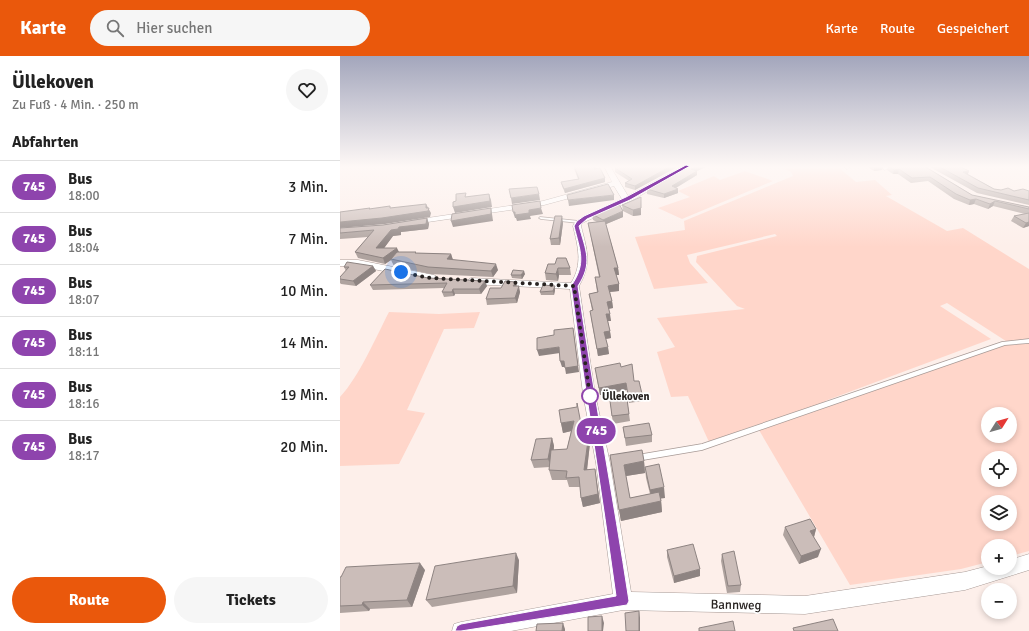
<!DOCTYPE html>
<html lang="de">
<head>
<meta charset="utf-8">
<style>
	body { margin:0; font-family:Signika,sans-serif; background:#f6f6f6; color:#222; height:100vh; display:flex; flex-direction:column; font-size:15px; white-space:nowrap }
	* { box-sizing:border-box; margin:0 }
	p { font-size:13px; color:#767676 }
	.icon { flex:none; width:22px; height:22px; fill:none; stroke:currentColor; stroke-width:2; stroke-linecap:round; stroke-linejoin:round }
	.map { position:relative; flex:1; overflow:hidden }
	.side { display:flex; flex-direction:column; background:#fff; width:340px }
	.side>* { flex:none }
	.badge { padding:0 8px; border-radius:13px; font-size:14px; line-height:26px }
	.needle { width:26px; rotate:53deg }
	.tools { position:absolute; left:641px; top:351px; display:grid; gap:8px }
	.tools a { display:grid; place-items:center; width:36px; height:36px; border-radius:50%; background:#fff; box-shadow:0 2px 6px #0003; font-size:20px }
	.you { position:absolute; width:20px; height:20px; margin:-10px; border:3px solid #fff; border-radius:50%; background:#1a73e8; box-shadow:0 0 0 6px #1a73e833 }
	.map>.badge { position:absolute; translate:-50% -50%; box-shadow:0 0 0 2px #fff }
	h2 { padding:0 12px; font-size:15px; line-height:36px }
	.round { display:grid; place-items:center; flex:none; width:42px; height:42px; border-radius:21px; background:#f6f6f6 }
	.head { display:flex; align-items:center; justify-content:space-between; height:68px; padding:0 12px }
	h1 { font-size:19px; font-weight:700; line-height:30px }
	.button { display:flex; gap:8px; margin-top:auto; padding:8px 12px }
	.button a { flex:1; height:46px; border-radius:24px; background:#ea580c; color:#fff; font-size:16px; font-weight:700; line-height:46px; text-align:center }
	.button a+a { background:#f6f6f6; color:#222 }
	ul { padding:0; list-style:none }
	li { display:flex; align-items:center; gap:12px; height:52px; padding:0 12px; border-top:1px solid #e0e0e0 }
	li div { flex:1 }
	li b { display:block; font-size:15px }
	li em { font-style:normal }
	li .badge { min-width:44px; font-weight:700; text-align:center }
	header { display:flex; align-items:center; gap:24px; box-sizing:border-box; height:56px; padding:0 20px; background:#ea580c; color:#fff }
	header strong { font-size:19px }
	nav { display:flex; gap:22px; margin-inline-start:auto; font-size:14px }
	.search { width:280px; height:36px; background:#f6f6f6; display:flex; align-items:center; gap:10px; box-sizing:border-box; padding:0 14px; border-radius:22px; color:#767676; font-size:15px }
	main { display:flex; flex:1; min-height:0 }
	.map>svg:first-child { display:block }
	.green { fill:#ffd6ca; fill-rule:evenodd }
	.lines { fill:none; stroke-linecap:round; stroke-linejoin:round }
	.service-casing { stroke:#a89b97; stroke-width:1.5 }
	.minor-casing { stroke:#a89b97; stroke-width:1 }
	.service { fill:#fff; fill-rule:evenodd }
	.minor { fill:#fff; fill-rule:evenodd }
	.wall { fill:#afa39f }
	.shaded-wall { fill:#8e8482 }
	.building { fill:#cbbdb9; stroke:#8e8482 }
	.line { fill:#8e44ad; stroke:#fff }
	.walk { stroke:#282321; stroke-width:4; stroke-dasharray:0 7.2 }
	.stop-dot { fill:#fff; stroke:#8e44ad; stroke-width:2 }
	.labels { text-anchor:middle; stroke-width:3.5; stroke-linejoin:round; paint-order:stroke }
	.stop-label { font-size:11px; font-weight:bold; fill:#282321; stroke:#fff; text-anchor:start }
	.near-street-label { font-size:13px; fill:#282321; stroke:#fff }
</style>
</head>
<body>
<header>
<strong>Karte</strong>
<div class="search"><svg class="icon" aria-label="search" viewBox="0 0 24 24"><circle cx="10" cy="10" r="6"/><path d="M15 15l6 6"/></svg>Hier suchen</div>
<nav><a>Karte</a><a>Route</a><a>Gespeichert</a></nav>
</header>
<main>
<section class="side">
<div class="head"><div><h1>Üllekoven</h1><p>Zu Fuß · 4 Min. · 250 m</p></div><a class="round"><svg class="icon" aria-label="heart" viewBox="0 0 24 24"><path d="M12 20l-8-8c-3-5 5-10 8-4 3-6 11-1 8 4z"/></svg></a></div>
<h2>Abfahrten</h2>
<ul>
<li><span class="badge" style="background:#8e44ad;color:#fff">745</span><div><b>Bus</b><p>18:00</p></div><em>3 Min.</em></li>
<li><span class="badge" style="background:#8e44ad;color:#fff">745</span><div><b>Bus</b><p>18:04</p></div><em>7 Min.</em></li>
<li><span class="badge" style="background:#8e44ad;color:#fff">745</span><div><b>Bus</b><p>18:07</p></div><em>10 Min.</em></li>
<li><span class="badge" style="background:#8e44ad;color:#fff">745</span><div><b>Bus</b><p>18:11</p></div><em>14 Min.</em></li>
<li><span class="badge" style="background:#8e44ad;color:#fff">745</span><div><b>Bus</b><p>18:16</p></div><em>19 Min.</em></li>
<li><span class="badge" style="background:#8e44ad;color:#fff">745</span><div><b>Bus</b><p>18:17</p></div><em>20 Min.</em></li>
</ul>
<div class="button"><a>Route</a><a>Tickets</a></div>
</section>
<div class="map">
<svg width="689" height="575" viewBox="0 0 689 575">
	<rect width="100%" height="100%" fill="#fdefea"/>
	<!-- green -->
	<g class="green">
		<path d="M 439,110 L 497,110 L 516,126 L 535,124 L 552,139 L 546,140 L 607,175 L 623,172 L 689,213 L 689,283 L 685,283 L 689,286 L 689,495 L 670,500 L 670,490 L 648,490 L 648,506 L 621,513 L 510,529 L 416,369 L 369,386 L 348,340 L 331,341 L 317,296 L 335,291 L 317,262 L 405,253 L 397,250 L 356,206 L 357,200 L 437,180 L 435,178 L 347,199 L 350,207 L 368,227 L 314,233 L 295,181 L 345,174 L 344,165 L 453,120 L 451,116 ZM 607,247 L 669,287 L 484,349 L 485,345 L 651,283 L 600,250 ZM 648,358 L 670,358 L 670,380 L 648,380 ZM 648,402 L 670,402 L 670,424 L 648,424 ZM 648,446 L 670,446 L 670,468 L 648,468 Z"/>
		<polygon points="405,115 433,125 342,163 318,152 350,141 338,135 374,120 380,124"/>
		<path d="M 49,256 L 99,258 L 140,256 L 134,272 L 104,273 L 67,354 L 85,357 L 59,408 L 0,410 L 0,341 C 19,321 36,281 49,256 Z"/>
	</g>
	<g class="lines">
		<!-- service casing -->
		<g class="service-casing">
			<g id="service">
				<polygon points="200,161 239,165 241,166 239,167 201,163 199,162"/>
				<polygon points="689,283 689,287 665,289 362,394 297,405 295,404 293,402 295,400 297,399 362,388 662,286"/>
			</g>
		</g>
		<!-- minor casing -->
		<g class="minor-casing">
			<g id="minor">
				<path d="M 264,110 L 270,110 L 288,140 L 343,110 L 351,110 L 291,145 L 242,167 L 241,170 C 247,194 252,207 239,230 L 255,338 L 270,407 L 291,536 L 465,540 L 625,516 L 648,510 L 648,512 L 670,512 L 670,504 L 689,498 L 689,514 L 625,534 L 465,558 L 283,554 L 171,575 L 112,575 L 114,568 L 121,566 L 273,538 L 256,407 L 243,338 L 230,233 L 131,228 L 126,225 L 131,222 L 231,227 C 243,208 238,191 233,170 L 235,166 L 282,143 L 274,130 L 204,149 L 74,168 L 70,166 L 74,164 L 203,145 L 272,126 Z"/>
				<polygon points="503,110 510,110 510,111 507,113"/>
				<polygon points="540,110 547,110 548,112 545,114"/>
				<polygon points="0,204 18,204 94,219 99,222 94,225 18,210 0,210"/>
			</g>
		</g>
		<!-- service -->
		<use href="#service" class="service"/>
		<!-- minor -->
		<use href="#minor" class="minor"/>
	</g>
	<!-- wall -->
	<g class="wall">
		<polygon points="233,110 257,110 256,113 265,122 265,126 225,137 222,130 221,126 238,123"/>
		<polygon points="275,110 339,110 295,134 285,131 285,127 289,125 275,116"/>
		<polygon points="346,110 368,110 357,115 357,119 336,132 338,133 338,137 324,142 307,138 307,133"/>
		<polygon points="526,110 543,110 542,114 534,115"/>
		<polygon points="548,110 584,110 632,139 689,151 689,170 683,172 671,165 674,160 685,158 653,150 648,153 634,148 629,149 614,143 588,125 571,127 558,118 553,118 547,114"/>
		<polygon points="588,110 619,110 629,115 628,118 654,133 661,134 674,135 689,135 689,149 637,137"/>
		<polygon points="301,141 301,159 293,160 283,155 282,149"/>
		<polygon points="252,158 283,161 266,168 278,212 279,219 276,219 279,228 279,235 270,236 272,245 273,252 268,253 271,265 268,265 271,282 266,283 269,298 258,300 251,262 252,254 249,238 257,236 255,221 259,221 248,167 257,166 253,164"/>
		<polygon points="87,162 89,168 88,173 61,176 61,179 53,180 44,192 59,196 76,196 76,197 111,198 113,204 158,214 153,221 90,218 54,210 51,204 45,208 18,202 15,196 28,181 0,183 0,172 43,169"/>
		<polygon points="223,167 220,189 211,189 210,183"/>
		<polygon points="215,208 230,212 231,219 219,219 218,225 206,224 205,217"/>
		<polygon points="33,210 36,215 16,230 1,228 0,227 0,221 6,215 4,211"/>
		<polygon points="185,218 182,223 172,222 171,219"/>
		<polygon points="88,222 147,230 141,238 115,238 114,240 104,241 102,236 104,232 33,234 30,229"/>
		<polygon points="177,230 180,236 177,247 147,249 146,243 161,232"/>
		<polygon points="215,230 215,234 214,239 201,239 200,236"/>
		<polygon points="281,311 294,325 302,338 302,345 289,347 287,334 260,339 256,319"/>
		<polygon points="287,343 290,365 273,368 270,345"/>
		<polygon points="221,367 243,378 250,387 247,413 256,422 260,447 243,451 241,442 240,431 229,431 227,424 212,424 209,414 210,411 194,412 191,404 212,382 214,390 214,394 227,393 231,375 223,377"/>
		<polygon points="283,371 312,379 312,386 286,390"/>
		<polygon points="270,399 304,405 305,417 286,420 290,442 310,438 306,422 305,411 325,442 321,442 322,456 281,465"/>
		<polygon points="445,471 476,473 474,481 478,501 459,508 443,479"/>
		<polygon points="327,494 360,520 334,527 327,501"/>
		<polygon points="382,498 401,529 400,536 387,537 381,505"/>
		<polygon points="179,504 177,537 92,551 86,544"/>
		<polygon points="85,514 72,551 30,553 29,555 0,557 0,521"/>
	</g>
	<!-- shaded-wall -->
	<g class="shaded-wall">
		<polygon points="331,110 339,110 295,134 295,130"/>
		<polygon points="358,110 368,110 357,115 357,119 332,134 332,130 351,113"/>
		<polygon points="535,110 543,110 542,114 534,115"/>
		<polygon points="559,113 558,118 553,118 554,114"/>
		<polygon points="629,115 627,120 623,116"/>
		<polygon points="265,122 265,126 225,137 224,133"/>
		<polygon points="338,133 338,137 324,142 324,138"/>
		<polygon points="149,138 151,144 152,151 115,157 113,151"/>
		<polygon points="199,138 200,144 172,148 171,142"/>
		<polygon points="274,139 274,144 229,150 228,144"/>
		<polygon points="301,141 301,159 293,160 293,154"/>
		<polygon points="636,143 634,148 629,149 630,144"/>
		<polygon points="655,145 653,150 648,153 650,148"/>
		<polygon points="86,148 91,157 90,161 45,168 0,172 0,166 86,152"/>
		<polygon points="151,152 152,158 153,165 113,171 111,165"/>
		<polygon points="201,152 203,158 190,160 191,163 177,165 176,162 175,162 173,156"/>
		<polygon points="283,155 283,161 264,169 263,164"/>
		<polygon points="222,160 223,167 220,189 219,182"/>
		<polygon points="87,162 89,168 88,173 61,176 61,179 53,180 39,199 36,192 51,174 59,171"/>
		<polygon points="689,166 689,170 683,172 686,167"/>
		<polygon points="57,192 60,198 51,203 51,204 45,208 43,202"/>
		<polygon points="111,198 113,204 107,203"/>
		<polygon points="156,208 158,214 153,221 151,215"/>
		<polygon points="33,210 36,215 16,230 13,225"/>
		<polygon points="218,212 219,219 218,225 216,218"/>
		<polygon points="274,212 278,212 279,219 275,219"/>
		<polygon points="184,215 185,218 182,223 181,219"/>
		<polygon points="145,225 147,230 141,238 139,233"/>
		<polygon points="176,226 177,232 173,230"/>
		<polygon points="279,228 279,235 269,236 268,230"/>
		<polygon points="179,230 180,236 177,247 175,242"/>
		<polygon points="215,230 215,234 214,239 213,235"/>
		<polygon points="113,233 115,238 114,240 112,236"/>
		<polygon points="272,245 273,252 267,253 267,246"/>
		<polygon points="266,258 270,258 271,265 267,265"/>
		<polygon points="233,272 239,316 226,318 225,312"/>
		<polygon points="270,275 271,282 265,283 264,276"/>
		<polygon points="219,291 220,297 199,300 197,294"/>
		<polygon points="268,291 269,298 258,300 257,293"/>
		<polygon points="220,305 224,305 226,311 222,311"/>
		<polygon points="286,327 287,334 260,339 259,332"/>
		<polygon points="234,365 236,374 223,377 221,367"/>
		<polygon points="249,377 250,387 246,423 244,414"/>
		<polygon points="212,382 214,390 211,411 208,403"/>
		<polygon points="304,405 305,417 286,420 284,409"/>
		<polygon points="255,413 260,447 243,451 241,442"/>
		<polygon points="324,431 325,442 311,444 310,434"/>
		<polygon points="321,445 322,456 281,465 279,454"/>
		<polygon points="476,473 474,481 470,475"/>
		<polygon points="481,493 478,501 459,508 461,500"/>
		<polygon points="176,497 179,504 177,537 173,530"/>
		<polygon points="80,507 85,514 72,551 67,544"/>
		<polygon points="360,513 360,520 334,527 334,520"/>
		<polygon points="23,546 30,553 29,555 22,549"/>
		<polygon points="299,555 300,562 300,575 299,575"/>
		<polygon points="262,560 264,567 263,575 262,575"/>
		<polygon points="223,567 225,573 225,575 222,575"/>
	</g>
	<!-- building -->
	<g class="building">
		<polygon points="234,110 255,110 254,113 260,112 265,122 224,133 221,126 239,123"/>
		<polygon points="275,110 331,110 295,130 285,127 292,123 275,112"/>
		<polygon points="346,110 358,110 351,113 357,115 332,130 338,133 324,138 307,133"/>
		<polygon points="549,110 584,110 632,139 689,151 689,153 655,145 650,148 636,143 630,144 616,138 590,121 572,122 559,113 554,114"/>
		<polygon points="598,110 619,110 629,115 623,116 654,133 661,134 668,132 674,135 683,133 689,135 689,144 638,132"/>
		<polygon points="268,128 274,139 228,144 227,139"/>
		<polygon points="197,131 199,138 171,142 169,133"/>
		<polygon points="126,137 125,141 149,138 150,145 113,151 113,146 116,145 116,138"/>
		<polygon points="301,141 301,152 293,154 282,149"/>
		<polygon points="200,145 201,152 189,154 189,157 175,159 175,156 173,156 172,149"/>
		<polygon points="86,148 86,152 89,152 88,155 42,162 0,166 0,156 30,152 29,153 50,150 50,152"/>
		<polygon points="279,148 283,155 263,164 252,158"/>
		<polygon points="151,152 151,158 111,165 112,158"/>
		<polygon points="689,157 689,166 686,167 674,160"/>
		<polygon points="215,160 222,160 219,182 210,183"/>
		<polygon points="87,162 86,168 59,171 58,173 51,174 36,192 57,192 43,202 15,196 34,174 0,177 0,172 43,169"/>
		<polygon points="265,165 278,212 274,212 279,228 268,230 272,245 267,246 270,258 266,258 270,275 264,276 268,291 257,293 250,255 253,254 249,238 258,236 255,221 260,221 248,167"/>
		<polygon points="57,196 76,196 75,197 111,198 107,203 156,208 151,215 88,211 51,203"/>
		<polygon points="217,202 226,202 230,212 218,212 216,218 205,217 208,208 215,208"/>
		<polygon points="7,206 33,210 13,225 0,223 0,221 9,211 4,211"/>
		<polygon points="45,213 88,222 145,225 139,233 113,233 112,236 102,236 107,227 30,229"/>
		<polygon points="173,214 184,215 181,219 171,219"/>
		<polygon points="165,225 176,226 173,230 179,230 175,242 146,243 150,232 161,232"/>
		<polygon points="203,229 215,230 213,235 200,236"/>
		<polygon points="233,272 238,310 225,312 224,305 220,305 219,291 197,294 197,282 214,279 214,274"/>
		<polygon points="280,307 281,311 292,308 294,325 299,325 302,338 288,339 286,327 259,332 255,312"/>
		<polygon points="287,343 289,358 272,360 270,345"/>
		<polygon points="237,347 243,378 249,377 244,414 255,413 258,438 241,442 239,421 226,422 227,415 209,414 211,394 227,393 234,365 221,367 219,354 237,351"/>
		<polygon points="309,367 312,379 285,382 283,371"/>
		<polygon points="212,382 208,403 191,404 196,383"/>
		<polygon points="302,394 304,405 284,409 290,442 319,436 321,445 279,454 270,399"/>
		<polygon points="319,408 324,431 310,434 305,411"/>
		<polygon points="470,463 476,473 470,475 481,493 461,500 445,471"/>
		<polygon points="353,488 360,513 334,520 327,494"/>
		<polygon points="394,495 401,529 388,530 382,498"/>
		<polygon points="176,497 173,530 86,544 95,510"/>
		<polygon points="80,507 67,544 23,546 22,549 0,550 0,521 1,521 6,511"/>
		<polygon points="299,555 299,575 286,575 285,557"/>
		<polygon points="262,560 262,575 248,575 248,561"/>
		<polygon points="493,563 498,575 454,575 453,572"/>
		<polygon points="393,565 395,575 359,575 359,572"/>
		<polygon points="223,567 222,575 196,575 197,568"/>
	</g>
	<!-- sky -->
	<linearGradient id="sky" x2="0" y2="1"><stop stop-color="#a3a6bc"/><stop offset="0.58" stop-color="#fef8f6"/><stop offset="1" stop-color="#fef8f6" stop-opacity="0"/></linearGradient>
	<rect width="689" height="191" fill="url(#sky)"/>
	<!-- line -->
	<path class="line" d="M 346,109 L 350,110 L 290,144 L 247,163 L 239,170 C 246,195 253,207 238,230 C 253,335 273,440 289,545 L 287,549 L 121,575 L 115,575 L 117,570 L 121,568 L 276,540 C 262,436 245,334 231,230 C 247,207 240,195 234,170 L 237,165 L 244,160 L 286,141 Z"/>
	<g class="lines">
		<!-- walk -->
		<polyline class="walk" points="61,216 90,222 234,230 250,340"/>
	</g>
	<!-- markers -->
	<circle class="stop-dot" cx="250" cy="340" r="8"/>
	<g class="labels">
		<!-- stop labels -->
		<g class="stop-label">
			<text x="262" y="344">Üllekoven</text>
		</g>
		<!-- near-street labels -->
		<g class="near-street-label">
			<text transform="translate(396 548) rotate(1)" y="5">Bannweg</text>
		</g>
	</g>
</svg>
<div class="tools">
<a><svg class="needle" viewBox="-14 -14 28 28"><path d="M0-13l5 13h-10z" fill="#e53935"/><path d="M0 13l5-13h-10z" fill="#767676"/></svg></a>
<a><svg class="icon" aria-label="locate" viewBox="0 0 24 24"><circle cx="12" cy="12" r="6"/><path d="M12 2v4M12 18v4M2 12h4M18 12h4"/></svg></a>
<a><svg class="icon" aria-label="layers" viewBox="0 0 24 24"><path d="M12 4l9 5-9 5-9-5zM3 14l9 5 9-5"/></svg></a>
<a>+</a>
<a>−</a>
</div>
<div class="you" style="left:61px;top:216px"></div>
<b class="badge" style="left:256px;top:375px;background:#8e44ad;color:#fff">745</b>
</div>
</main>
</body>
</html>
